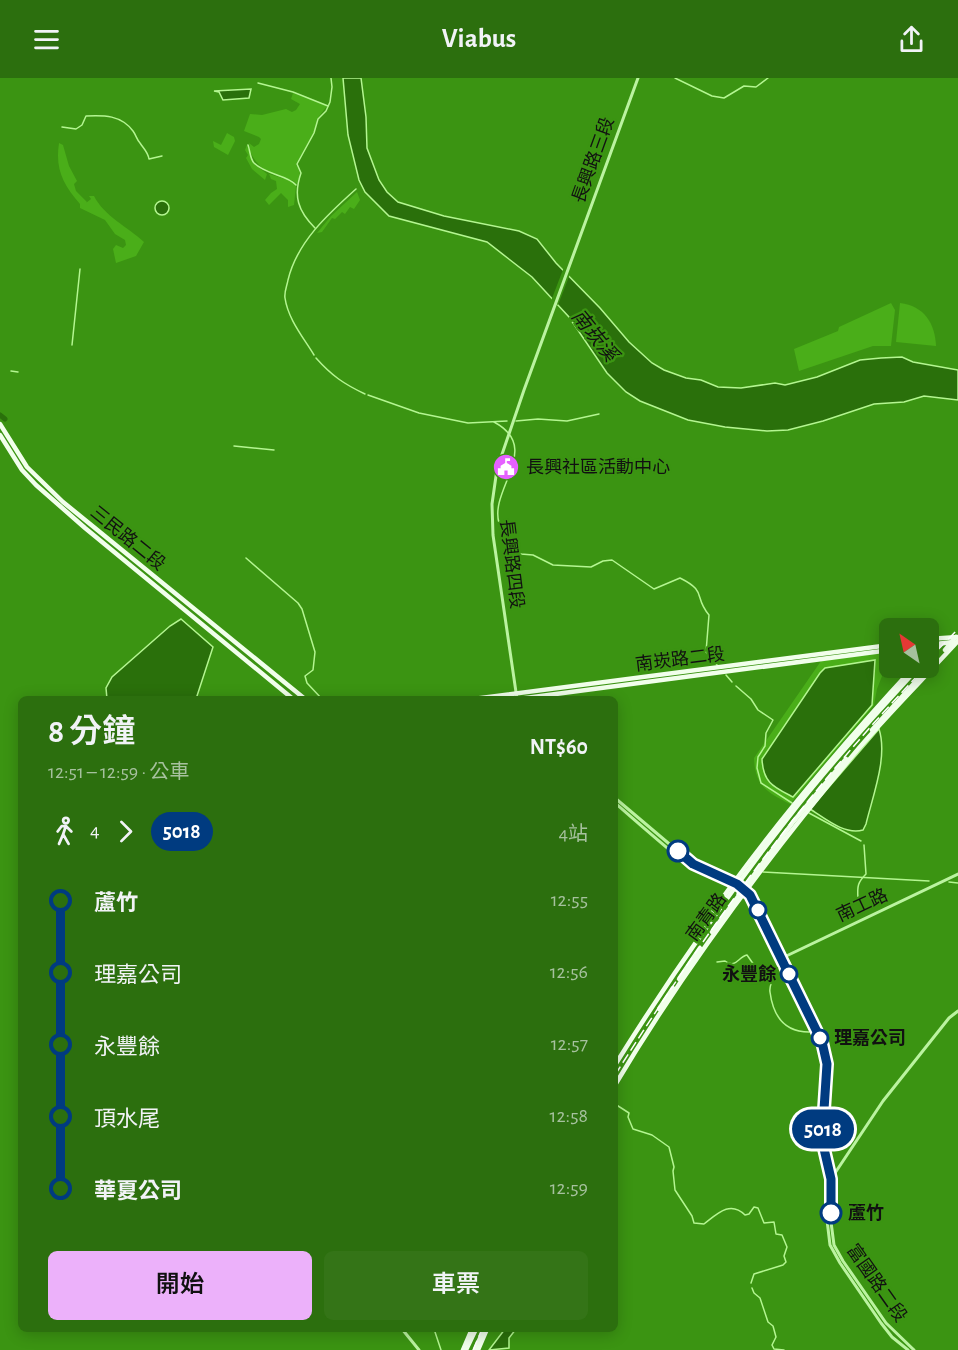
<!DOCTYPE html>
<html lang="zh-TW">
<head>
<meta charset="utf-8">
<style>
	body { margin:0; font-family:"Alegreya Sans","Noto Sans TC",sans-serif; background:#347417; color:#f1f3f6; height:100vh; display:flex; flex-direction:column; font-size:22px; white-space:nowrap }
	* { box-sizing:border-box; margin:0 }
	p { font-size:20px; color:#a6c19e }
	.icon { flex:none; width:33px; height:33px; fill:none; stroke:currentColor; stroke-width:2; stroke-linecap:round; stroke-linejoin:round }
	.map { position:relative; flex:1; overflow:hidden }
	.details { position:absolute; left:18px; top:618px; width:600px; height:636px; display:flex; flex-direction:column; background:#2c6f0e; border-radius:9px; box-shadow:0 3px 15px #0003 }
	.details>* { flex:none }
	.badge { padding:0 12px; border-radius:20px; font-size:21px; line-height:39px }
	.needle { width:39px; rotate:326deg }
	.buttons { position:absolute; left:879px; top:540px; display:grid; gap:12px }
	.buttons a { display:grid; place-items:center; width:60px; height:60px; border-radius:9px; background:#2c6f0e; box-shadow:0 3px 15px #0003; font-size:30px }
	.map>.badge { position:absolute; translate:-50% -50%; box-shadow:0 0 0 3px #fff }
	.legs { display:flex; align-items:center; gap:9px; height:66px; padding:0 30px; font-size:20px }
	.legs p { margin-inline-start:auto }
	.summary { display:flex; align-items:center; justify-content:space-between; height:102px; padding:0 30px }
	h1 { font-size:33px; font-weight:600; line-height:45px }
	.button { display:flex; gap:12px; margin-top:auto; padding:12px 30px }
	.button a { flex:1; height:69px; border-radius:9px; background:#ecb1fa; color:#111; font-size:24px; font-weight:600; line-height:69px; text-align:center }
	.button a+a { background:#347417; color:#f1f3f6 }
	ul { padding:0 30px; list-style:none }
	li { display:flex; align-items:center; gap:21px; height:72px; font-size:22px }
	li i { display:grid; place-items:center; width:9px; height:100%; margin:0 8px; background:currentColor }
	li i::after { content:''; width:15px; height:15px; margin:-8px; border:4px solid; border-radius:50%; background:#2c6f0e }
	li p { margin-inline-start:auto }
	li:first-child i { background:linear-gradient(#0000 50%,currentColor 0) }
	li:last-child i { background:linear-gradient(currentColor 50%,#0000 0) }
	header { display:flex; justify-content:space-between; align-items:center; height:78px; padding:0 30px; background:#2c6f0e; font-size:27px; font-weight:600 }
	.map>svg:first-child { display:block }
	.green { fill:#4aae19 }
	.water { fill:#2a700b; stroke:#b4f691; stroke-width:1.5 }
	.pier { fill:#3b9412 }
	.lines { fill:none; stroke-linecap:round; stroke-linejoin:round }
	.stream { stroke:#b4f691; stroke-width:1.5 }
	.river { stroke:#2a700b; stroke-width:5 }
	.minor { stroke:#bbf3a0; stroke-width:3 }
	.major { stroke:#f1ffeb; stroke-width:4.5 }
	.rail { stroke:#fff; stroke-width:1.5; stroke-dasharray:10 4.5; stroke-linecap:butt }
	.line-1-casing { stroke:#fff; stroke-width:14 }
	.line-1 { stroke:#003b80; stroke-width:9 }
	.stop-1-dot { fill:#fff; stroke:#003b80; stroke-width:3 }
	.labels { text-anchor:middle; stroke-width:4.5; stroke-linejoin:round; paint-order:stroke }
	.street-label { font-size:18px; fill:#111; stroke:#3b9412 }
	.poi-label { font-size:18px; fill:#111; stroke:#3b9412; text-anchor:start }
	.stop-label { font-size:18px; font-weight:bold; fill:#111; stroke:#3b9412; text-anchor:start }
	.water-label { font-size:20px; font-style:italic; fill:#111; stroke:#3b9412 }
</style>
</head>
<body>
<header><svg class="icon" aria-label="menu" viewBox="0 0 24 24"><path d="M4 6h16M4 12h16M4 18h16"/></svg>Viabus<svg class="icon" aria-label="share" viewBox="0 0 24 24"><path d="M12 15V3M7 8l5-5 5 5M5 13v7h14v-7"/></svg></header>
<div class="map">
<svg width="958" height="1272" viewBox="0 0 958 1272">
	<rect width="100%" height="100%" fill="#3b9412"/>
	<!-- green -->
	<g class="green">
		<path d="M 293,15 L 327,28 L 317,41 L 314,55 L 296,86 L 300,95 L 297,106 C 292,101 290,102 284,100 C 268,95 256,88 250,73 L 253,85 L 267,96 L 265,102 L 252,91 L 246,80 L 248,77 L 245,72 L 247,67 L 250,72 L 249,65 L 254,69 L 259,66 L 261,61 L 259,59 L 244,53 L 250,36 L 262,37 L 286,31 L 292,34 L 296,32 L 300,26 L 291,21 Z"/>
		<polygon points="227,55 234,59 235,63 228,77 214,69 213,63 221,67"/>
		<path d="M 59,65 L 63,67 L 69,88 L 77,103 L 74,106 L 76,113 L 87,124 L 86,125 L 91,121 L 89,118 L 94,118 C 104,138 128,149 144,164 L 136,178 L 116,185 L 113,171 L 116,167 L 123,170 L 126,167 L 125,162 L 115,156 L 105,142 L 80,130 L 80,126 C 63,106 55,91 59,65 Z"/>
		<polygon points="269,96 292,103 296,108 294,127 288,129 288,122 281,115 269,127 265,122 271,115 277,111 276,103 271,101"/>
		<polygon points="357,114 360,122 354,131 350,129 345,136 342,134 335,141 332,140 322,154 317,155 331,138"/>
		<polygon points="891,225 895,232 891,268 873,268 799,293 794,271 838,253 839,249"/>
		<path d="M 900,225 C 924,228 935,245 936,268 L 896,264 Z"/>
		<path d="M 880,575 L 884,593 L 877,611 L 874,627 L 790,726 C 767,714 755,708 754,680 L 821,583 Z"/>
	</g>
	<!-- water -->
	<g class="water">
		<polygon points="343,0 361,0 366,39 367,70 379,102 387,114 398,124 444,138 519,153 537,161 556,185 600,230 629,264 652,285 664,292 686,300 701,302 718,309 741,310 775,305 785,307 817,299 860,282 881,280 902,279 913,284 958,292 958,322 924,318 904,324 874,326 823,343 788,352 767,353 725,349 688,342 640,323 626,314 607,295 569,239 532,199 487,164 389,138 365,114 359,102 348,57"/>
		<polygon points="251,11 249,20 223,22 219,14 214,13"/>
		<circle cx="162" cy="130" r="7"/>
		<polygon points="181,541 213,569 196,621 107,621 106,610 112,599 170,548"/>
		<path d="M 875,582 L 872,627 L 793,719 C 774,709 763,705 762,681 L 820,595 L 825,590 Z"/>
		<path d="M 879,651 C 888,679 873,717 866,746 L 863,752 C 844,757 826,741 810,731 Z"/>
		<polygon points="505,1251 516,1251 509,1260 509,1270 489,1272"/>
	</g>
	<!-- pier -->
	<polygon class="pier" points="564,189 570,196 558,227 551,223"/>
	<g class="lines">
		<!-- stream -->
		<g class="stream">
			<polyline points="675,0 712,18 724,20 744,8 756,9 768,0"/>
			<polyline points="258,5 293,14 328,28"/>
			<path d="M 62,49 L 76,51 L 82,47 L 86,38 C 104,37 121,37 133,53 C 136,57 137,62 140,65 C 144,71 148,74 149,81 L 162,78"/>
			<path d="M 248,67 C 250,72 250,81 254,85 C 266,97 288,97 296,107"/>
			<path d="M 315,150 C 298,133 293,118 301,95 L 297,86 L 314,55 L 318,41 L 326,33 L 330,24 L 332,9 L 331,0"/>
			<polyline points="72,267 80,191"/>
			<path d="M 314,277 C 303,259 288,241 285,220 C 284,214 287,208 288,202 C 297,164 328,136 356,111"/>
			<path d="M 316,280 C 332,298 344,306 365,316"/>
			<polyline points="11,293 18,294"/>
			<polyline points="368,317 419,335 468,345 507,343"/>
			<polyline points="516,343 538,341 567,343 599,336"/>
			<path d="M 494,344 C 543,370 489,411 499,445 C 502,455 514,467 521,476 L 533,477 L 553,487 L 591,489 L 603,483 L 612,482 L 654,511 L 680,500 C 708,514 693,518 709,537 L 706,574 L 717,587"/>
			<polyline points="234,368 274,372"/>
			<polyline points="246,480 298,525 302,531 315,574 313,592 305,598 307,605 322,621"/>
			<polyline points="726,597 732,604"/>
			<polyline points="736,608 751,621 758,632 773,642 766,655 765,668 758,679 757,690 761,705 792,725"/>
			<polyline points="809,735 861,763"/>
			<polyline points="763,794 929,803"/>
			<polyline points="949,804 958,805"/>
			<path d="M 858,820 C 857,808 858,804 866,796 L 864,767"/>
			<path d="M 717,884 L 725,883 C 736,891 738,879 747,877 L 754,887 L 768,895 L 772,900 C 772,905 769,909 770,914 C 773,937 784,954 809,954"/>
			<path d="M 615,1026 L 629,1035 L 628,1039 L 633,1051 L 652,1057 L 669,1069 L 674,1089 L 673,1093 L 675,1112 L 692,1138 L 694,1145 L 704,1146 C 717,1136 730,1122 745,1137 L 749,1136 L 754,1129 L 758,1130 L 764,1145 L 774,1144 L 776,1156 L 782,1157 L 787,1169 L 784,1178 L 786,1184 L 783,1187 L 754,1196 L 751,1205"/>
			<polyline points="752,1210 754,1215 760,1220 768,1244 773,1248 776,1259 772,1267 774,1271 784,1272"/>
			<polyline points="434,1251 441,1272"/>
		</g>
		<!-- river -->
		<polyline class="river" points="0,337 5,341"/>
		<!-- minor -->
		<g class="minor">
			<polyline points="517,621 493,457 492,426 497,391 524,312 638,0"/>
			<polyline points="615,720 693,786 737,806 750,817 822,964 827,986 822,1061 831,1101 831,1144 834,1167 843,1183 886,1245 914,1272"/>
			<path d="M 615,725 C 639,746 664,768 689,788 C 712,804 734,799 751,825 L 823,977 L 824,986 L 819,1067 L 827,1102 L 827,1142 L 830,1167 L 840,1185 L 881,1245 L 892,1259 L 908,1272"/>
			<polyline points="780,881 958,796"/>
			<polyline points="831,1101 883,1023 949,940 958,933"/>
			<polyline points="402,1251 419,1272"/>
		</g>
		<!-- major -->
		<g class="major">
			<polyline points="0,346 27,389 63,424 305,621"/>
			<polyline points="0,357 22,392 36,407 85,450 293,621"/>
			<polyline points="928,561 958,559"/>
			<polyline points="928,567 953,564"/>
			<polyline points="945,572 956,559"/>
			<polyline points="928,574 936,566"/>
			<polyline points="928,579 941,566"/>
			<polyline points="473,621 890,567"/>
			<polyline points="518,621 890,572"/>
			<polyline points="872,652 928,590"/>
			<path d="M 706,843 C 769,753 839,670 913,590"/>
			<polyline points="712,854 793,744 846,681"/>
			<polyline points="679,901 700,870"/>
			<polyline points="659,931 673,910"/>
			<path d="M 615,987 C 668,902 725,820 787,741 C 828,688 873,639 918,590"/>
			<path d="M 615,1007 C 686,888 770,776 859,670 C 891,633 925,599 958,563"/>
			<polyline points="463,1272 472,1251"/>
			<polyline points="466,1272 476,1251"/>
			<polyline points="475,1272 484,1251"/>
			<polyline points="478,1272 487,1251"/>
		</g>
		<!-- rail -->
		<g class="rail">
			<polyline points="928,582 958,551"/>
			<path d="M 615,997 C 706,853 806,713 925,590"/>
			<polyline points="473,1272 482,1251"/>
		</g>
	</g>
	<g class="lines">
		<!-- line-1 casing -->
		<g class="line-1-casing">
			<polyline id="line-1" points="678,773 693,786 737,806 750,817 822,964 827,986 822,1062 831,1101 831,1135"/>
		</g>
		<!-- line-1 -->
		<use href="#line-1" class="line-1"/>
	</g>
	<!-- icons -->
	<defs>
		<g id="civic-disc" transform="scale(1.35)"><circle r="9.5" fill="#e561ff" stroke="#3b9412"/><path d="M-.6-6.5H3V-4.5H.6V-3L4-1V1h2V6H-6V1h2V-1L-.6-3ZM-1.2 2.5V6h2.4V2.5Z" fill="#fff"/></g>
	</defs>
	<g fill-rule="evenodd">
		<use href="#civic-disc" x="506" y="389"/>
	</g>
	<!-- markers -->
	<g class="stop-1-dot">
		<circle cx="678" cy="773" r="10"/>
		<circle cx="758" cy="832" r="8"/>
		<circle cx="789" cy="896" r="8"/>
		<circle cx="820" cy="960" r="8"/>
		<circle cx="831" cy="1135" r="10"/>
	</g>
	<g class="labels">
		<!-- street labels -->
		<g class="street-label">
			<text transform="translate(593 82) rotate(-70)" y="6">長興路三段</text>
			<text transform="translate(128 460) rotate(39)" y="6">三民路二段</text>
			<text transform="translate(512 486) rotate(83)" y="6">長興路四段</text>
			<text transform="translate(680 581) rotate(-7)" y="6">南崁路二段</text>
			<text transform="translate(862 827) rotate(-25)" y="6">南工路</text>
			<text transform="translate(706 839) rotate(-54)" y="6">南青路</text>
			<text transform="translate(877 1205) rotate(55)" y="6">富國路二段</text>
		</g>
		<!-- poi labels -->
		<g class="poi-label">
			<text x="526" y="395">長興社區活動中心</text>
		</g>
		<!-- stop labels -->
		<g class="stop-label">
			<text x="776" y="902" text-anchor="end">永豐餘</text>
			<text x="834" y="966">理嘉公司</text>
			<text x="848" y="1141">蘆竹</text>
		</g>
		<!-- water labels -->
		<g class="water-label">
			<text transform="translate(595 257) rotate(51)" y="7">南崁溪</text>
		</g>
	</g>
</svg>
<div class="buttons">
<a><svg class="needle" viewBox="-14 -14 28 28"><path d="M0-13l5 13h-10z" fill="#e53935"/><path d="M0 13l5-13h-10z" fill="#a6c19e"/></svg></a>
</div>
<b class="badge" style="left:823px;top:1051px;background:#003b80;color:#fff">5018</b>
<section class="details">
<div class="summary"><div><h1>8 分鐘</h1><p>12:51 – 12:59 · 公車</p></div><b>NT$60</b></div>
<div class="legs"><svg class="icon" aria-label="walk" viewBox="0 0 24 24"><circle cx="13" cy="4" r="2"/><path d="M13 8l-2 6 4 7M11 14l-3 7M7 12l3-4h3l4 4"/></svg>4<svg class="icon" aria-label="forward" viewBox="0 0 24 24"><path d="M9 5l7 7-7 7"/></svg><b class="badge" style="background:#003b80;color:#fff">5018</b><p>4站</p></div>
<ul>
<li><i style="color:#003b80"></i><b>蘆竹</b><p>12:55</p></li>
<li><i style="color:#003b80"></i><span>理嘉公司</span><p>12:56</p></li>
<li><i style="color:#003b80"></i><span>永豐餘</span><p>12:57</p></li>
<li><i style="color:#003b80"></i><span>頂水尾</span><p>12:58</p></li>
<li><i style="color:#003b80"></i><b>華夏公司</b><p>12:59</p></li>
</ul>
<div class="button"><a>開始</a><a>車票</a></div>
</section>
</div>
</body>
</html>
